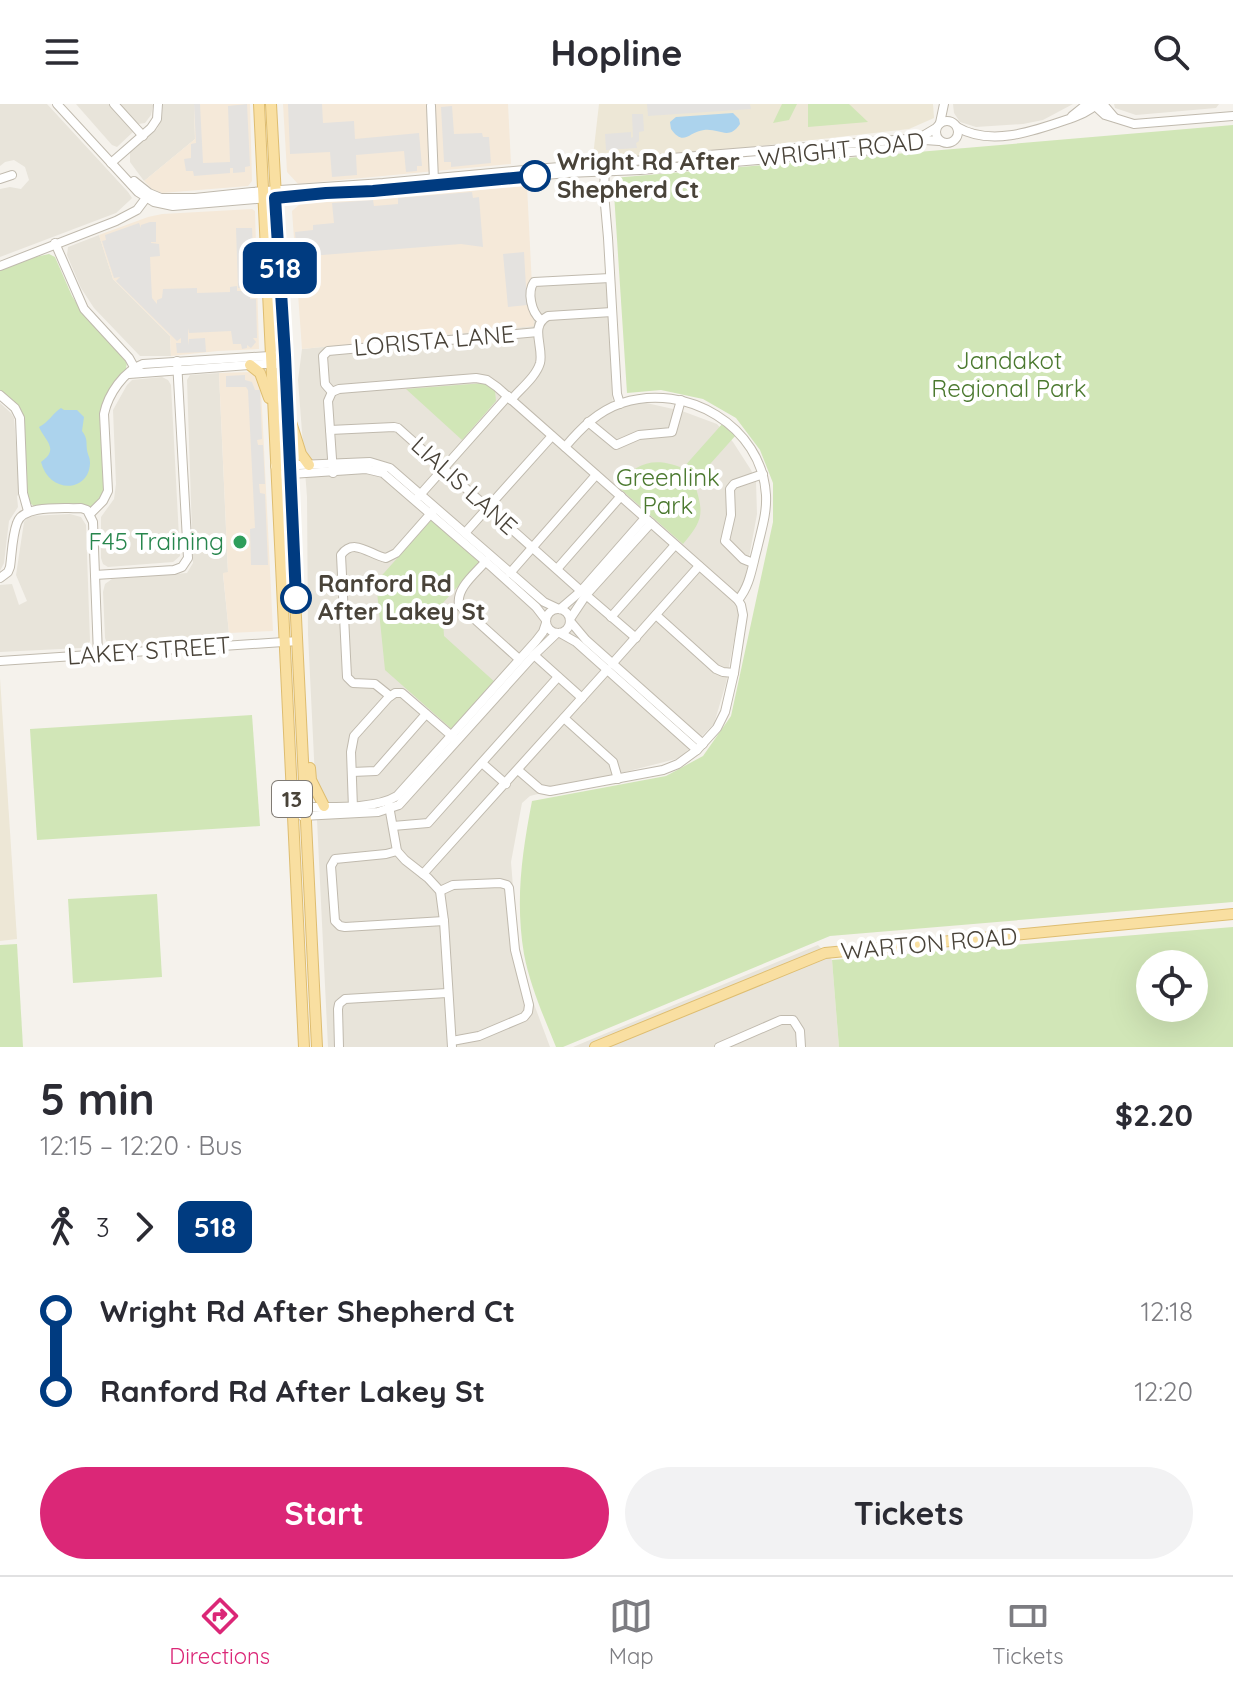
<!DOCTYPE html>
<html lang="en">
<head>
<meta charset="utf-8">
<style>
	body { margin:0; font-family:Quicksand,sans-serif; background:#f2f2f3; color:#2b2b33; height:100vh; display:flex; flex-direction:column; font-size:30px; white-space:nowrap }
	* { box-sizing:border-box; margin:0 }
	p { font-size:26px; color:#7c7c81 }
	.icon { flex:none; width:44px; height:44px; fill:none; stroke:currentColor; stroke-width:2; stroke-linecap:round; stroke-linejoin:round }
	.map { position:relative; height:943px; overflow:hidden }
	.details { display:flex; flex-direction:column; background:#fff; flex:1 }
	.details>* { flex:none }
	.badge { padding:0 16px; border-radius:12px; font-size:28px; line-height:52px }
	.buttons { position:absolute; left:1136px; top:846px; display:grid; gap:16px }
	.buttons a { display:grid; place-items:center; width:72px; height:72px; border-radius:50%; background:#fff; box-shadow:0 8px 32px #0002; font-size:40px }
	.map>.badge { position:absolute; translate:-50% -50%; box-shadow:0 0 0 4px #fff }
	.legs { display:flex; align-items:center; gap:12px; height:88px; padding:0 40px; font-size:26px }
	.legs p { margin-inline-start:auto }
	.head { display:flex; align-items:center; justify-content:space-between; height:136px; padding:0 40px }
	h1 { font-size:44px; font-weight:700; line-height:60px }
	.button { display:flex; gap:16px; margin-top:auto; padding:16px 40px }
	.button a { flex:1; height:92px; border-radius:48px; background:#db2777; color:#fff; font-size:32px; font-weight:700; line-height:92px; text-align:center }
	.button a+a { background:#f2f2f3; color:#2b2b33 }
	ul { padding:0 40px; list-style:none }
	li { display:flex; align-items:center; gap:28px; height:80px; font-size:30px }
	li i { display:grid; place-items:center; width:12px; height:100%; margin:0 10px; background:currentColor }
	li i::after { content:''; width:20px; height:20px; margin:-10px; border:6px solid; border-radius:50%; background:#fff }
	li p { margin-inline-start:auto }
	li:first-child i { background:linear-gradient(#0000 50%,currentColor 0) }
	li:last-child i { background:linear-gradient(currentColor 50%,#0000 0) }
	header { display:flex; justify-content:space-between; align-items:center; height:104px; padding:0 40px; background:#fff; font-size:36px; font-weight:700 }
	.dock { display:flex; justify-content:space-around; align-items:center; height:112px; border-top:2px solid #e1e1e2; background:#fff; font-size:22px; color:#7c7c81 }
	.dock a { display:grid; justify-items:center; gap:4px }
	.dock .selected { color:#db2777 }
	.map>svg:first-child { display:block }
	.residential { fill:#e8e4da }
	.commercial { fill:#f5e9d9 }
	.education { fill:#ede7d6 }
	.green { fill:#d1e6b7; fill-rule:evenodd }
	.parking { fill:#e4e2df }
	.water { fill:#acd3ed }
	.lines { fill:none; stroke-linecap:round; stroke-linejoin:round }
	.minor-casing { stroke:#c0baae; stroke-width:10 }
	.major-casing { stroke:#debd70; stroke-width:12 }
	.minor { stroke:#fff; stroke-width:8 }
	.major { stroke:#f9dfa1; stroke-width:10 }
	.line-1-casing { stroke:#fff; stroke-width:18 }
	.line-1 { stroke:#003b80; stroke-width:12 }
	.stop-1-dot { fill:#fff; stroke:#003b80; stroke-width:4 }
	.leisure-dot { fill:#2e9e5b; stroke:#fff; stroke-width:3 }
	.labels { text-anchor:middle; stroke-width:8; stroke-linejoin:round; paint-order:stroke }
	.shield { fill:#fff; stroke:#807b74; stroke-width:2 }
	.shield-label { font-size:22px; font-weight:bold; fill:#494339 }
	.street-label { font-size:24px; fill:#494339; stroke:#fff }
	.stop-label { font-size:24px; font-weight:bold; fill:#494339; stroke:#fff; text-anchor:start }
	.park-label { font-size:24px; fill:#4b792f; stroke:#fff }
	.leisure-label { font-size:24px; fill:#27864d; stroke:#fff; text-anchor:end }
</style>
</head>
<body>
<header><svg class="icon" aria-label="menu" viewBox="0 0 24 24"><path d="M4 6h16M4 12h16M4 18h16"/></svg>Hopline<svg class="icon" aria-label="search" viewBox="0 0 24 24"><circle cx="10" cy="10" r="6"/><path d="M15 15l6 6"/></svg></header>
<div class="map">
<svg width="1233" height="943" viewBox="0 0 1233 943">
	<rect width="100%" height="100%" fill="#f5f2ec"/>
	<!-- residential -->
	<g class="residential">
		<polygon points="0,0 47,0 128,88 132,94 129,97 116,109 0,153 0,85 10,83 21,85 29,76 25,63 14,56 5,58 0,62"/>
		<polygon points="76,0 110,0 134,27 117,43 112,41"/>
		<polygon points="120,0 152,0 153,1 151,11 145,19 138,20"/>
		<polygon points="163,0 194,0 195,35 144,77 130,58 130,48 157,25 162,15"/>
		<polygon points="953,0 1073,0 1043,16 1023,20 976,23 960,18 954,9"/>
		<polygon points="1114,0 1219,0 1216,4 1136,11 1115,4"/>
		<polygon points="99,131 113,175 170,232 171,252 140,252 94,204 81,184 67,151 68,143"/>
		<polygon points="607,178 613,305 642,298 682,307 717,320 733,338 751,366 756,377 757,410 726,579 714,620 680,654 530,692 522,699 511,758 517,832 531,892 550,943 328,943 308,530 307,393 298,276 302,245 533,222 535,182"/>
		<polygon points="219,269 228,469 223,470 229,529 226,533 112,542 107,539 105,534 103,488 105,480 112,475 187,469 193,459 187,276 190,271"/>
		<polygon points="162,273 168,276 171,281 180,452 173,458 108,463 103,460 101,454 101,413 114,395 116,380 113,306 127,281 132,276"/>
		<polygon points="0,299 11,309 14,314 20,389 17,392 18,403 9,417 4,459 0,467"/>
		<polygon points="70,410 81,413 86,421 90,537 87,542 81,544 0,548 0,481 12,480 19,501 27,497 16,471 24,418 29,412"/>
		<polygon points="818,841 832,856 839,943 573,943"/>
	</g>
	<!-- commercial -->
	<g class="commercial">
		<polygon points="194,0 250,0 252,77 248,82 162,89 152,85 144,77 195,35"/>
		<polygon points="283,0 508,0 511,60 298,80 287,68"/>
		<polygon points="527,82 534,222 302,245 292,107 300,100"/>
		<polygon points="252,105 255,107 259,245 218,247 171,252 170,232 113,175 99,131 148,113 162,110"/>
		<polygon points="252,268 256,273 261,284 273,527 229,529 223,469 228,468 219,269"/>
	</g>
	<!-- education -->
	<g class="education">
		<polygon points="599,0 933,0 934,14 909,25 592,61"/>
		<polygon points="0,574 17,835 0,837"/>
	</g>
	<!-- green -->
	<g class="green">
		<polygon points="782,0 797,0 789,16 773,19"/>
		<polygon points="808,0 849,0 868,18 808,23"/>
		<path d="M 1233,21 L 1233,798 L 830,832 L 563,943 L 556,943 C 544,913 530,882 524,850 C 515,797 522,749 532,697 L 666,672 L 703,652 L 731,612 L 773,418 L 773,379 L 760,346 L 736,314 L 703,295 L 661,286 L 627,289 L 613,74 Z"/>
		<polygon points="49,150 55,153 72,192 85,212 127,258 126,265 119,274 105,299 105,386 94,402 91,403 35,403 30,399 27,394 23,321 0,287 0,166 35,153"/>
		<polygon points="484,279 495,287 496,297 462,336 406,285"/>
		<path d="M 723,319 L 736,331 L 694,378 C 704,409 704,415 683,440 L 616,381 C 638,359 652,352 683,364 Z"/>
		<polygon points="432,415 480,458 442,500 444,532 497,580 455,628 385,566 376,478"/>
		<polygon points="252,611 260,722 37,736 30,625"/>
		<polygon points="157,790 162,873 73,879 68,795"/>
		<path d="M 1233,823 L 1233,943 L 839,943 L 832,856 ZM 1194,860 L 1194,904 L 1150,904 L 1150,860 Z"/>
		<polygon points="17,840 23,943 0,943 0,841"/>
	</g>
	<!-- parking -->
	<g class="parking">
		<polygon points="194,0 200,0 203,59 230,58 228,2 247,0 250,62 245,63 245,68 233,69 233,64 230,64 230,69 194,72 193,67 186,67 184,55 191,54 191,40 196,39"/>
		<polygon points="288,0 322,0 323,19 354,17 355,35 419,29 422,62 417,62 417,67 406,68 404,47 356,51 357,71 332,73 330,48 290,50"/>
		<polygon points="647,0 750,0 751,5 648,12"/>
		<polygon points="452,2 454,30 482,29 483,33 489,33 491,59 451,63 451,58 444,58 441,3"/>
		<polygon points="632,10 643,10 644,27 639,28 639,37 636,39 637,44 606,46 605,30 631,28 631,34 633,33"/>
		<polygon points="472,88 473,94 479,93 483,143 461,140 297,153 295,128 313,126 313,121 334,119 332,99 373,96 374,102 398,100 398,94"/>
		<polygon points="150,118 156,118 156,138 151,138 151,139 159,140 160,152 150,153 152,194 157,200 157,196 162,194 163,185 197,184 197,189 230,188 230,183 237,182 237,187 243,187 243,184 238,184 236,124 252,124 255,185 250,186 250,195 256,195 257,234 253,234 256,238 251,244 247,241 247,244 242,245 241,240 233,240 231,227 189,229 188,224 188,241 189,235 205,234 206,248 177,249 176,239 181,239 181,234 177,237 116,177 120,173 114,174 102,137 106,136 105,131 139,119 141,124 141,121"/>
		<polygon points="524,148 527,201 508,203 503,150"/>
		<polygon points="245,271 245,276 252,278 255,286 260,286 262,335 257,336 258,341 263,341 265,380 259,380 260,389 265,390 268,461 251,461 250,425 255,424 248,286 246,283 226,283 226,272"/>
	</g>
	<!-- water -->
	<g class="water">
		<path d="M 733,9 L 739,15 L 740,20 C 729,37 719,24 704,26 C 688,28 684,43 671,25 L 670,18 L 676,13 Z"/>
		<path d="M 61,304 L 64,306 L 77,306 L 84,313 L 82,327 C 88,335 86,338 87,346 C 88,352 90,353 90,359 C 89,389 49,390 41,358 C 60,345 45,337 39,323 C 49,318 52,310 61,304 Z"/>
	</g>
	<g class="lines">
		<!-- minor casing -->
		<g class="minor-casing">
			<g id="minor">
				<polyline points="57,0 138,88 154,98 173,102 326,89 373,87 567,69 640,66 886,45 925,36 939,37"/>
				<polyline points="114,0 143,32"/>
				<polyline points="1093,0 1105,11 1134,20 1233,12"/>
				<polyline points="1103,0 1114,13"/>
				<polyline points="431,2 434,77"/>
				<polyline points="1072,12 1087,0"/>
				<circle cx="947" cy="28" r="11"/>
				<polyline points="940,19 944,0"/>
				<path d="M 957,23 C 991,43 1034,27 1069,15 C 1080,11 1088,8 1097,0"/>
				<polyline points="111,59 151,24 157,15 158,0"/>
				<polyline points="605,62 604,89 608,134 617,290 620,300"/>
				<polyline points="0,75 12,71"/>
				<polyline points="134,77 149,89 161,94 195,94 252,88 383,79 535,65 907,35 921,33 936,24"/>
				<polyline points="55,139 84,205 129,254 134,263"/>
				<polyline points="0,162 116,117 137,106 149,90"/>
				<path d="M 541,216 C 531,208 527,188 534,178 L 610,174"/>
				<polyline points="129,270 264,260 285,260"/>
				<polyline points="332,288 325,280 323,252 328,247 538,228"/>
				<polyline points="0,291 15,304 20,314 23,389 28,407"/>
				<path d="M 511,296 C 520,285 536,273 540,259 C 544,243 529,222 548,212 L 612,208"/>
				<polyline points="588,318 616,341 639,331 672,328 681,296"/>
				<polyline points="330,326 394,323 398,324 581,487"/>
				<polyline points="275,362 370,358 390,364 544,498 559,505"/>
				<polyline points="333,369 328,297 332,288 339,285 476,274 487,276 497,283 738,496"/>
				<polyline points="276,371 366,365 383,369 493,464 536,503 546,516"/>
				<polyline points="419,392 508,292"/>
				<path d="M 90,410 L 103,397 L 108,387 L 104,310 C 108,290 124,267 143,260 L 285,251"/>
				<polyline points="465,429 552,332"/>
				<path d="M 486,457 C 475,470 456,484 459,501 L 519,555"/>
				<polyline points="753,459 743,455 725,437 731,411 730,385 734,380 763,370"/>
				<polyline points="557,465 621,392"/>
				<polyline points="510,469 596,371"/>
				<polyline points="95,471 174,466 182,463 188,454 177,257"/>
				<path d="M 0,474 L 8,468 L 10,463 C 12,449 12,433 17,419 C 23,400 64,405 81,404 L 87,406 L 93,418 L 98,551"/>
				<polyline points="586,491 636,534"/>
				<circle cx="558" cy="517" r="12"/>
				<polyline points="560,505 581,487 645,414"/>
				<polyline points="656,511 716,565 723,568 734,569"/>
				<polyline points="611,513 675,441"/>
				<polyline points="570,515 586,491 651,419"/>
				<polyline points="570,517 586,536 703,640"/>
				<polyline points="560,529 576,538 697,646"/>
				<polyline points="534,551 582,594"/>
				<polyline points="0,557 298,537"/>
				<polyline points="612,560 699,462"/>
				<path d="M 390,592 L 375,580 L 353,579 L 347,573 L 341,451 C 354,433 370,451 386,454 L 396,449 L 433,407"/>
				<polyline points="564,614 613,658 618,675"/>
				<polyline points="482,659 506,680"/>
				<path d="M 518,666 L 540,685 L 550,687 L 663,666 L 678,660 L 697,646 L 717,624 L 725,608 L 734,569 L 743,511 L 741,501 L 738,496 C 750,482 752,463 757,445 C 761,427 767,410 766,391 C 762,322 686,278 622,299 C 598,307 581,324 565,343"/>
				<polyline points="352,668 376,667 426,610"/>
				<polyline points="389,702 397,747 405,756 428,774 440,787 444,817 452,943"/>
				<path d="M 292,703 C 322,702 373,707 397,692 L 536,537 L 543,528 L 546,519"/>
				<polyline points="353,704 351,648 354,632 388,594 395,589 402,589 453,633"/>
				<polyline points="302,712 378,708 399,701 534,551 557,529"/>
				<polyline points="393,722 428,719 558,573"/>
				<polyline points="397,747 386,750 335,755 331,762 335,817 340,822 345,823 444,817"/>
				<polyline points="423,770 607,566"/>
				<polyline points="440,787 453,781 500,779 507,781 509,784 515,846 529,901 528,908 524,913 479,932 452,937"/>
				<polyline points="339,943 338,905 339,900 345,895 447,889"/>
				<polyline points="719,943 781,916 793,916 800,927 801,943"/>
			</g>
		</g>
		<!-- major casing -->
		<g class="major-casing">
			<g id="major">
				<polyline points="259,0 304,943"/>
				<polyline points="271,0 285,260 289,370 317,943"/>
				<polyline points="250,261 260,269 269,294"/>
				<polyline points="291,318 301,350 309,361"/>
				<polyline points="310,664 311,676 324,702"/>
				<polyline points="595,943 825,849 1233,810"/>
			</g>
		</g>
		<!-- minor -->
		<use href="#minor" class="minor"/>
		<!-- major -->
		<use href="#major" class="major"/>
	</g>
	<g class="lines">
		<!-- line-1 casing -->
		<g class="line-1-casing">
			<polyline id="line-1" points="296,494 285,251 275,94 326,89 373,87 535,72"/>
		</g>
		<!-- line-1 -->
		<use href="#line-1" class="line-1"/>
	</g>
	<!-- markers -->
	<g class="stop-1-dot">
		<circle cx="535" cy="72" r="14"/>
		<circle cx="296" cy="494" r="14"/>
	</g>
	<circle class="leisure-dot" cx="240" cy="438" r="8"/>
	<g class="labels">
		<!-- shield labels -->
		<rect class="shield" x="272" y="677" width="40" height="36" rx="6"/>
		<g class="shield-label">
			<text x="292" y="703">13</text>
		</g>
		<!-- street labels -->
		<g class="street-label">
			<text transform="translate(841 46) rotate(-6)" y="8">WRIGHT ROAD</text>
			<text transform="translate(434 237) rotate(-5)" y="8">LORISTA LANE</text>
			<text transform="translate(464 382) rotate(42)" y="8">LIALIS LANE</text>
			<text transform="translate(149 547) rotate(-4)" y="8">LAKEY STREET</text>
			<text transform="translate(929 840) rotate(-5)" y="8">WARTON ROAD</text>
		</g>
		<!-- stop labels -->
		<g class="stop-label">
			<text x="557" y="66">Wright Rd After<tspan x="557" dy="28">Shepherd Ct</tspan></text>
			<text x="318" y="488">Ranford Rd<tspan x="318" dy="28">After Lakey St</tspan></text>
		</g>
		<!-- park labels -->
		<g class="park-label">
			<text x="1009" y="265">Jandakot<tspan x="1009" dy="28">Regional Park</tspan></text>
			<text x="668" y="382">Greenlink<tspan x="668" dy="28">Park</tspan></text>
		</g>
		<!-- leisure labels -->
		<g class="leisure-label">
			<text x="224" y="446">F45 Training</text>
		</g>
	</g>
</svg>
<div class="buttons">
<a><svg class="icon" aria-label="locate" viewBox="0 0 24 24"><circle cx="12" cy="12" r="6"/><path d="M12 2v4M12 18v4M2 12h4M18 12h4"/></svg></a>
</div>
<b class="badge" style="left:280px;top:164px;background:#003b80;color:#fff">518</b>
</div>
<section class="details">
<div class="head"><div><h1>5 min</h1><p>12:15 – 12:20 · Bus</p></div><b>$2.20</b></div>
<div class="legs"><svg class="icon" aria-label="walk" viewBox="0 0 24 24"><circle cx="13" cy="4" r="2"/><path d="M13 8l-2 6 4 7M11 14l-3 7M7 12l3-4h3l4 4"/></svg>3<svg class="icon" aria-label="forward" viewBox="0 0 24 24"><path d="M9 5l7 7-7 7"/></svg><b class="badge" style="background:#003b80;color:#fff">518</b></div>
<ul>
<li><i style="color:#003b80"></i><b>Wright Rd After Shepherd Ct</b><p>12:18</p></li>
<li><i style="color:#003b80"></i><b>Ranford Rd After Lakey St</b><p>12:20</p></li>
</ul>
<div class="button"><a>Start</a><a>Tickets</a></div>
</section>
<nav class="dock">
<a class="selected"><svg class="icon" aria-label="directions" viewBox="0 0 24 24"><path d="M12 3l9 9-9 9-9-9zM9 14v-3h6M13 9l2 2-2 2"/></svg>Directions</a>
<a><svg class="icon" aria-label="map" viewBox="0 0 24 24"><path d="M3 6l6-2 6 2 6-2v14l-6 2-6-2-6 2zM9 4v14M15 6v14"/></svg>Map</a>
<a><svg class="icon" aria-label="tickets" viewBox="0 0 24 24"><path d="M3 7h18v10H3zM15 7v10"/></svg>Tickets</a>
</nav>
</body>
</html>
